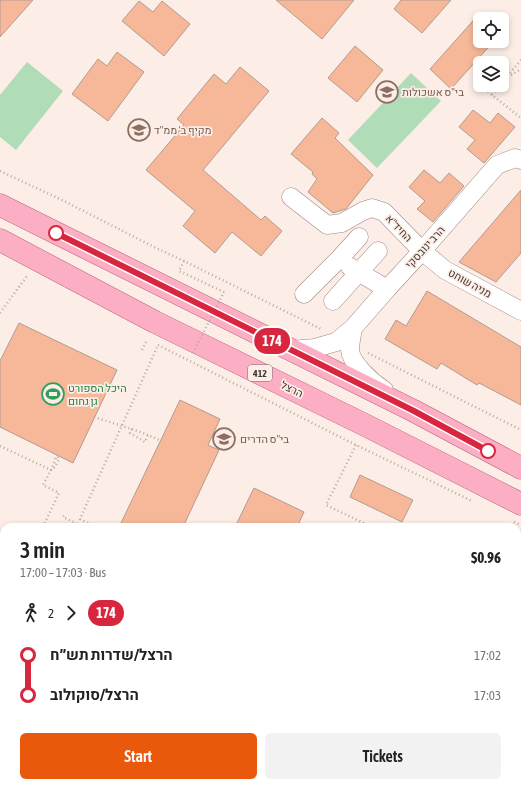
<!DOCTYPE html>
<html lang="en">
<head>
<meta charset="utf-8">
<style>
	body { margin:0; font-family:"Asap Condensed",Heebo,sans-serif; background:#f2f2f2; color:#222; height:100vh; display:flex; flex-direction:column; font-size:15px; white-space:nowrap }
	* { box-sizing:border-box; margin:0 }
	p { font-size:13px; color:#767676 }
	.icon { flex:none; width:22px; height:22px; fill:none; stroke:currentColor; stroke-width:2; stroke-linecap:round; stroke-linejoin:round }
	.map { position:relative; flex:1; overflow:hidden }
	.panel { position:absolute; left:0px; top:523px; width:521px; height:264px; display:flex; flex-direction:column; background:#fff; border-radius:12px 12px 0 0; box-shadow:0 2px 6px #0003 }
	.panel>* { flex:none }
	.badge { padding:0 8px; border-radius:13px; font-size:14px; line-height:26px }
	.buttons { position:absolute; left:473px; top:12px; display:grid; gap:8px }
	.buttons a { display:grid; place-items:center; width:36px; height:36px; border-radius:6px; background:#fff; box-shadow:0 2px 6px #0003; font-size:20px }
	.map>.badge { position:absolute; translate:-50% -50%; box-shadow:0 0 0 2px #fff }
	.legs { display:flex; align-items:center; gap:6px; height:44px; padding:0 20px; font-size:13px }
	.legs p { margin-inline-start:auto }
	.head { display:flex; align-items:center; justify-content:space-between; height:68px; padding:0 20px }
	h1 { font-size:22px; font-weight:600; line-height:30px }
	.primary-button { display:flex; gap:8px; margin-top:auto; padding:8px 20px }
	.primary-button a { flex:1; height:46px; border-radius:6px; background:#ea580c; color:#fff; font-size:16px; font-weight:600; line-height:46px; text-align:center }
	.primary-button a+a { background:#f2f2f2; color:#222 }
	ul { padding:0 20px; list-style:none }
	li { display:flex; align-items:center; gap:14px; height:40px; font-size:15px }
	li i { display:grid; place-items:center; width:6px; height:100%; margin:0 5px; background:currentColor }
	li i::after { content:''; width:10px; height:10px; margin:-5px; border:3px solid; border-radius:50%; background:#fff }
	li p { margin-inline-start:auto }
	li:first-child i { background:linear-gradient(#0000 50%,currentColor 0) }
	li:last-child i { background:linear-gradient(currentColor 50%,#0000 0) }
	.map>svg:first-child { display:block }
	.green { fill:#b1dcb8 }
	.building { fill:#f7b899; stroke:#b29c91 }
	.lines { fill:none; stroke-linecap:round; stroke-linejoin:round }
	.minor-casing { stroke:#9f887e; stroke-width:19 }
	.major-casing { stroke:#ba6379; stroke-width:23 }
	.path { stroke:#b8aba5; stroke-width:2.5; stroke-dasharray:1 3; stroke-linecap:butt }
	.minor { stroke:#fff; stroke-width:18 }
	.major { stroke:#fcafc4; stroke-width:22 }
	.path-bridge { stroke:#b8aba5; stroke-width:2.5; stroke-dasharray:1 3; stroke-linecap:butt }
	.line-1-casing { stroke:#fff; stroke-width:9 }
	.line-1 { stroke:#d7263d; stroke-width:6 }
	.stop-1-dot { fill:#fff; stroke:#d7263d; stroke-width:2 }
	.labels { text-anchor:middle; stroke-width:3.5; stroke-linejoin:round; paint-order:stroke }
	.shield { fill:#fcede6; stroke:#7b706b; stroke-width:1 }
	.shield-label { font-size:10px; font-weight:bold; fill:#443b36 }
	.education-label { font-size:11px; fill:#785e54; stroke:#fcede6; text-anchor:start }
	.street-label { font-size:11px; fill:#443b36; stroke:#fcede6 }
	.leisure-label { font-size:11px; fill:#27864d; stroke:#fcede6; text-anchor:start }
</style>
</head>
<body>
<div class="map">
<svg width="521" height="787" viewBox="0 0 521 787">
	<rect width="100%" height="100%" fill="#fcede6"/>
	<!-- green -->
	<g class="green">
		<polygon points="27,62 63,91 16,150 0,137 0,95"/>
		<polygon points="411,73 441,101 377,168 348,140"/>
		<polygon points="517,662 521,664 521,753 517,751"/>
	</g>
	<!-- building -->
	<g class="building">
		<polygon points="0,0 33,0 0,37"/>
		<polygon points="276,0 354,0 322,39"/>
		<polygon points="401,0 451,0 422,33 394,9"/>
		<polygon points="139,1 153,12 162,1 190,24 164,56 122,21"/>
		<polygon points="480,13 480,41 494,41 451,89 430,69"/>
		<polygon points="355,46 383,70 357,102 328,78"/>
		<polygon points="117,52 144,72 108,121 72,94 98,59 107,66"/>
		<polygon points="240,67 269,91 203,170 261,220 265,216 282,231 261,256 232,232 215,253 183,226 195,211 146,170 184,125 177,119 214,74 226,84"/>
		<polygon points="473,110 490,123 498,113 515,127 484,163 467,149 475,140 459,127"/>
		<polygon points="322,118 339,133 335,138 373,175 346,209 333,213 308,192 317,179 312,174 313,172 291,154"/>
		<polygon points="424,170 440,183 449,173 464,186 433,222 417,209 425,201 409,187"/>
		<polygon points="521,190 521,253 496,282 459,262"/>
		<polygon points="427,291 521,347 521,405 479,383 477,385 441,363 437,369 385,339 396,320 406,326"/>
		<polygon points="19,323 117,370 73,463 0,427 0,361"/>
		<polygon points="180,400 220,419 208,445 219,450 183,527 131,527 121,523"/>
		<polygon points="360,475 413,500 402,522 350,497"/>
		<polygon points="254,488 304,512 297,527 235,527"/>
	</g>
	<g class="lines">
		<!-- minor casing -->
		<g class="minor-casing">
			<g id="minor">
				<polyline points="291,197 327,225 342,223 363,211 372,208 384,212 422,251 445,270 521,311"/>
				<polyline points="350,267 387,289"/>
				<polyline points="304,294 339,259 359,237"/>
				<polyline points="333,301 378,251"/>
				<path d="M 353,328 C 352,335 350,343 350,350 C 351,364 373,383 384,390"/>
				<polyline points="291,350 315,348 336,342 342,337 353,328 387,289 422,251 497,165 515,158 521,160"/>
				<polyline points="517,650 521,652"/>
				<polyline points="353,783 362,787"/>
				<polyline points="178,787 179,783"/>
				<polyline points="300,787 302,783"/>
			</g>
		</g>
		<!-- major casing -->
		<g class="major-casing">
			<g id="major">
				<polyline points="0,205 414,411 521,468"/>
				<polyline points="0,240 155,322 365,425 521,504"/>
			</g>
		</g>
		<!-- path -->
		<g class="path">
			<polyline points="521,60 505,79 521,69"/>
			<polyline points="502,82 505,79"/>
			<polyline points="482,86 492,95 521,118"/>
			<polyline points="492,95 500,85"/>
			<polyline points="0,171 64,201 156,248 184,261 321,329"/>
			<polyline points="184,261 179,271 224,292"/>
			<polyline points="0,313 27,276"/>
			<polyline points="158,345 356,445 472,501"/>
			<polyline points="142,350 147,340"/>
			<polyline points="368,353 521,430"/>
			<polyline points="94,417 132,429 130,433 145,442 148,435 161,441"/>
			<polyline points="132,429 148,435"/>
			<polyline points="356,445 326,505 372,527"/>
			<polyline points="0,446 51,470 57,455"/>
			<polyline points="64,516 63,517 84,527"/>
			<polyline points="514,522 521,525"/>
			<polyline points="88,523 80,519 158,345"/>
			<polyline points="43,527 59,493 43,485 51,470 55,467 59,459 57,455"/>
			<polyline points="0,580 4,582"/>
			<polyline points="517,732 521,734"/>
			<polyline points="54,783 62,787"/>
			<polyline points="12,787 13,783"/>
		</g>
		<!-- minor -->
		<use href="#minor" class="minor"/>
		<!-- major -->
		<use href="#major" class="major"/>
		<!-- path-bridge -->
		<polyline class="path-bridge" points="193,353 224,292"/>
	</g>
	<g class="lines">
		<!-- line-1 casing -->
		<g class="line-1-casing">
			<polyline id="line-1" points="56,233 414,411 488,451"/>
		</g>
		<!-- line-1 -->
		<use href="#line-1" class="line-1"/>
	</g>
	<!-- icons -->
	<defs>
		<g id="school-ring" transform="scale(1.15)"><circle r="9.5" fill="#fcede6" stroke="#8d6e63" stroke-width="1.5"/><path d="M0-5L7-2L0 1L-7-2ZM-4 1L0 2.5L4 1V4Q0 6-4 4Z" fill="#8d6e63"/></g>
		<g id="stadium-ring" transform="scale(1.15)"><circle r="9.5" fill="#fcede6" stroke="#2e9e5b" stroke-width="1.5"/><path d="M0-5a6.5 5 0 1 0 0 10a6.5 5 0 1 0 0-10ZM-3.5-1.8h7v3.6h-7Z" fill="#2e9e5b"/></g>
	</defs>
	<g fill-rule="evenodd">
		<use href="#school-ring" x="387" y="92"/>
		<use href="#school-ring" x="139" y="130"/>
		<use href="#stadium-ring" x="53" y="394"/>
		<use href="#school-ring" x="224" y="439"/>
	</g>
	<!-- markers -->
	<g class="stop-1-dot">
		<circle cx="56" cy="233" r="7"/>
		<circle cx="488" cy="451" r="7"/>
	</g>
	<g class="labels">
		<!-- shield labels -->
		<rect class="shield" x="248" y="365" width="24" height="16" rx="3"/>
		<g class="shield-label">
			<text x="260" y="377">412</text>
		</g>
		<!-- education labels -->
		<g class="education-label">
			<text x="402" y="96">בי"ס אשכולות</text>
			<text x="154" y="134">מקיף ב' ממ"ד</text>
			<text x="240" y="443">בי"ס הדרים</text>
		</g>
		<!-- street labels -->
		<g class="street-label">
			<text transform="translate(399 228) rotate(46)" y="4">החיד"א</text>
			<text transform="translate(425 247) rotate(-48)" y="4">הרב ינובסקי</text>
			<text transform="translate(470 283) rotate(29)" y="4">מניה שוחט</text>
			<text transform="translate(292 389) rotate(26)" y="4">הרצל</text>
		</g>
		<!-- leisure labels -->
		<g class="leisure-label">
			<text x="68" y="392">היכל הספורט<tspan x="68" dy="13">גן נחום</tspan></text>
		</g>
	</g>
</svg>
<div class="buttons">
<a><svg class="icon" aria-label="locate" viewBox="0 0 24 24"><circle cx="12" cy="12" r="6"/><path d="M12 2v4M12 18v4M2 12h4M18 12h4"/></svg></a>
<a><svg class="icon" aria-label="layers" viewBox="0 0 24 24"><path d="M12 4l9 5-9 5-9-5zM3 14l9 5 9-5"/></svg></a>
</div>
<b class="badge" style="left:272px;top:341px;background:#d7263d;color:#fff">174</b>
<section class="panel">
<div class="head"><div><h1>3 min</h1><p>17:00 – 17:03 · Bus</p></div><b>$0.96</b></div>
<div class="legs"><svg class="icon" aria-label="walk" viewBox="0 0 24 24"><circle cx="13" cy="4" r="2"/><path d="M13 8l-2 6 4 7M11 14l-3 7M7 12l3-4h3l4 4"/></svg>2<svg class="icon" aria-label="forward" viewBox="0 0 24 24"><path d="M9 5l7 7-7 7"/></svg><b class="badge" style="background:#d7263d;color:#fff">174</b></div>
<ul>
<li><i style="color:#d7263d"></i><b>הרצל/שדרות תש״ח</b><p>17:02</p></li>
<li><i style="color:#d7263d"></i><b>הרצל/סוקולוב</b><p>17:03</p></li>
</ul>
<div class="primary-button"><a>Start</a><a>Tickets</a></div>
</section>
</div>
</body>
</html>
